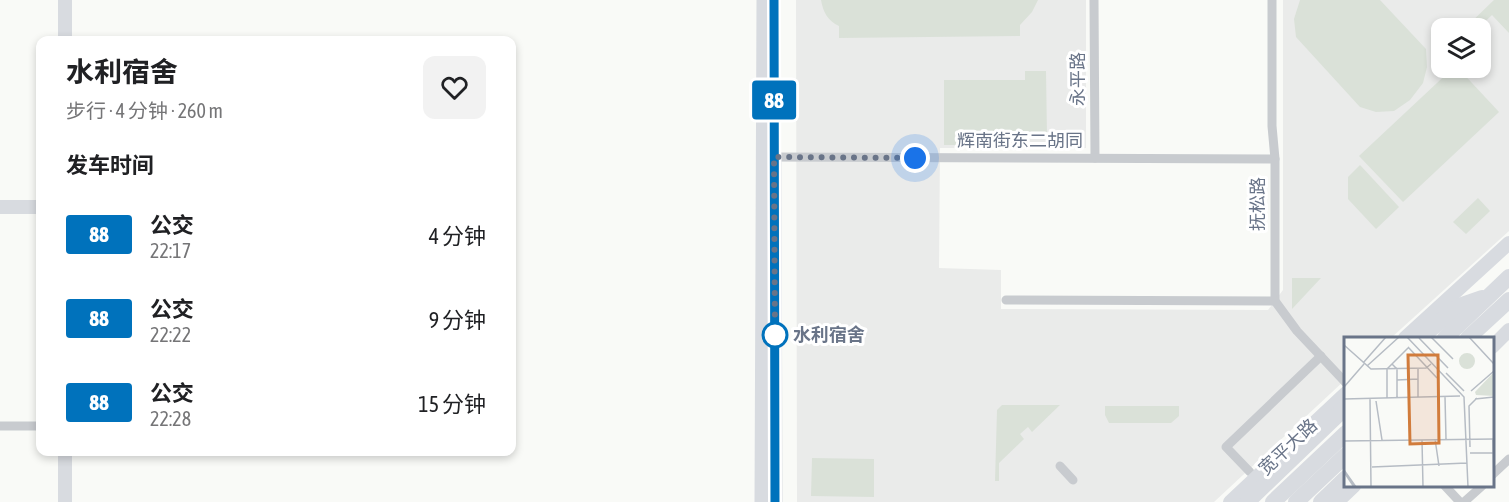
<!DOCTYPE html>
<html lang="zh">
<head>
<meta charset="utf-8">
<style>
	body { margin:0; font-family:"Asap Condensed","Noto Sans SC",sans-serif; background:#f2f2f2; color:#202124; height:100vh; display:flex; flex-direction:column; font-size:22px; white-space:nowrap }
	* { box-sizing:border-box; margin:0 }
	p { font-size:20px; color:#757577 }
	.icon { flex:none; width:33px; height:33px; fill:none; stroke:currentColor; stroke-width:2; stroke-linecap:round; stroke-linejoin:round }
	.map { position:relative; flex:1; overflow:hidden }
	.details { position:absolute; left:36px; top:36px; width:480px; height:420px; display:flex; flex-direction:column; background:#fff; border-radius:12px; box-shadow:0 3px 9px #0003 }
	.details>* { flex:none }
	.badge { padding:0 12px; border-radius:4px; font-size:21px; line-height:39px }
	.fabs { position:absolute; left:1431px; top:18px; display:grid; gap:12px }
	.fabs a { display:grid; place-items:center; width:60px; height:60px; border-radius:12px; background:#fff; box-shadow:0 3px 9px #0003; font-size:30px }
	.you { position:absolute; width:30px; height:30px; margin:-15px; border:4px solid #fff; border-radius:50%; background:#1a73e8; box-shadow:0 0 0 9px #1a73e833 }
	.map>.badge { position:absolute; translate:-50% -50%; box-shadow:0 0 0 3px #fff }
	h2 { padding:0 30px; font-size:22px; line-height:54px }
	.round { display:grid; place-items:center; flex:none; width:63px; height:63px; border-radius:12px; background:#f2f2f2 }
	.headline { display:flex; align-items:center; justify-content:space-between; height:102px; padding:0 30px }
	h1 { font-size:28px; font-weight:700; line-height:45px }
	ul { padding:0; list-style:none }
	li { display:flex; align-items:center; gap:18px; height:84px; padding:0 30px }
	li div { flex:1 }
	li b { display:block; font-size:22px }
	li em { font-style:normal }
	li .badge { min-width:66px; font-weight:700; text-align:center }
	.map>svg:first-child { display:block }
	.built { fill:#eaebea; fill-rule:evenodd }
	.green { fill:#dae1d8 }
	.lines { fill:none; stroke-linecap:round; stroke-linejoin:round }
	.street { stroke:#c8cbcf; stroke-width:9 }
	.secondary { stroke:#d8dbe0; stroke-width:14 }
	.primary { stroke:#d8dbe0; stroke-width:15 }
	.highway { stroke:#d8dbe0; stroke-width:16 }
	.line-casing { stroke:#fff; stroke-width:14 }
	.line { stroke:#0072bc; stroke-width:9 }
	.walk { stroke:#697488; stroke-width:6; stroke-dasharray:0 10.8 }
	.stop-dot { fill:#fff; stroke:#0072bc; stroke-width:3 }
	.labels { text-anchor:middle; stroke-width:6; stroke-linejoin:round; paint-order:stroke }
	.street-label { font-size:18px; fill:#697488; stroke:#fff }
	.stop-label { font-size:18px; font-weight:bold; fill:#697488; stroke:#fff; text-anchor:start }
	.inset-road { fill:none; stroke:#b6bcc4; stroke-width:1.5 }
	.view { fill:#d17c3c; fill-opacity:0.15; stroke:#d17c3c; stroke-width:3 }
	.inset-edge { fill:none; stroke:#697488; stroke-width:3 }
</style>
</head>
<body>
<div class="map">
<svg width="1509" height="502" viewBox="0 0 1509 502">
	<rect width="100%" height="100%" fill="#f9faf7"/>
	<!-- built -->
	<path class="built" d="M 796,0 L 1086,0 L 1086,148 L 940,148 L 939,268 L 1001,270 L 1001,309 L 1268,310 L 1283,290 L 1283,0 L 1509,0 L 1509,231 L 1391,338 L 1346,338 L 1345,380 L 1214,502 L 797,502 ZM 1442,28 L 1480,28 L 1480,68 L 1442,68 Z"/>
	<!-- green -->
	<g class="green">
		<path d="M 821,0 L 1038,0 L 1032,12 L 1020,25 L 1020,36 L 839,38 L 839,26 C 828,21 823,12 821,0 Z"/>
		<polygon points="1300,0 1380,0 1426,49 1427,67 1423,83 1410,100 1394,111 1376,112 1360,107 1296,37 1294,19"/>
		<polygon points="1494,0 1509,0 1509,33 1492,15 1478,28 1465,28"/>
		<polygon points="1453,68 1458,68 1499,112 1403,202 1359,156"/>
		<polygon points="1025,71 1046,71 1047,136 1018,136 1018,145 944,145 944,80 1025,80"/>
		<polygon points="1360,165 1399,207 1376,229 1348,199 1348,177"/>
		<polygon points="1478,198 1490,211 1466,234 1453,222"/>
		<polygon points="1292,278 1321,278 1292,309"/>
		<polygon points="1002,405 1060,405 1032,432 1028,427 1020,434 1024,439 999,463 999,481 995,481 997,410"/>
		<polygon points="1105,406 1179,406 1179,416 1171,423 1109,423 1105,415"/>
		<polygon points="812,458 874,459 874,497 811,496"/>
	</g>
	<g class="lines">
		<!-- street -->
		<g class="street">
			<polyline points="1094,0 1095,158"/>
			<polyline points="1272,0 1272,126 1275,159 1275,301 1297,331 1346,383"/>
			<polyline points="770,157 1275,159"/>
			<polyline points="1006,300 1275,301"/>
			<polyline points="0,426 40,426"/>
			<polyline points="1060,466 1073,480"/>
			<polyline points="1250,472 1226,447 1321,356"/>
			<polyline points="1492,475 1509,459"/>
			<polyline points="1445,486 1460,502"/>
			<polyline points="1464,502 1482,486"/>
		</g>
		<!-- secondary -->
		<g class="secondary">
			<polyline points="65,0 65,40"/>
			<polyline points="0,207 40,207"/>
			<polyline points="1405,338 1509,243"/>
			<polyline points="1492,347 1509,330"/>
			<polyline points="65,452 65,502"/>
			<polyline points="1230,502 1346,393"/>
			<polyline points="1337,502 1354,486"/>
		</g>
		<!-- primary -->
		<g class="primary">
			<polyline points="774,154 775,502"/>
			<polyline points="762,502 764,0"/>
		</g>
		<!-- highway -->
		<g class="highway">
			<polyline points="1420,338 1459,306 1482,298"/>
			<polyline points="1445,338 1509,277"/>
			<polyline points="1468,338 1509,300"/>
			<polyline points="1247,502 1346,407"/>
			<polyline points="1273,502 1346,433"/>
			<polyline points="1296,502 1346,455"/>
			<polyline points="1321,502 1346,478"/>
		</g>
	</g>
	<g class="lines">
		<!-- line casing -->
		<g class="line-casing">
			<polyline id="line" points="774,0 775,502"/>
		</g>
		<!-- line -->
		<use href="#line" class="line"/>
		<!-- walk -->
		<polyline class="walk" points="775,335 775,341 774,157 915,158"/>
	</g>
	<!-- markers -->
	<circle class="stop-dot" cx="775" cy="335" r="12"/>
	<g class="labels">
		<!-- street labels -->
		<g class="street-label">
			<text transform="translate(1078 79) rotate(-90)" y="6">永平路</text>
			<text x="1020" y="147">辉南街东二胡同</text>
			<text transform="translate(1258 204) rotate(-90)" y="6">抚松路</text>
			<text transform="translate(1288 447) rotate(-43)" y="6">宽平大路</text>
		</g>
		<!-- stop labels -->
		<g class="stop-label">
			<text x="793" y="341">水利宿舍</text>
		</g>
	</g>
	<!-- overview -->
	<g transform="translate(1344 337)">
		<rect width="150" height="150" fill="#f9faf7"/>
		<path d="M115 24a8 8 0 1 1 16 0a8 8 0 1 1-16 0ZM 150,35 L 150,59 L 132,58 L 131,55 Z" fill="#dae1d8"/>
		<path class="inset-road" d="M 63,0 L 120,60 L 124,150M 87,0 L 109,22M 125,0 L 150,27M 75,1 L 104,31M 0,8 L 27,32 L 82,31 L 87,27M 64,10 L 93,41M 19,26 L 42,0M 48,27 L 53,32 L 53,61M 23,29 L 55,0M 43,32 L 65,10M 43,32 L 43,61M 74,32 L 74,61M 102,36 L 120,54M 53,43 L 74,42M 0,50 L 20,27M 127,54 L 150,34M 101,60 L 102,102M 0,62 L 116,59M 26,62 L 27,150M 131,62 L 150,60M 32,64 L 38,103M 91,102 L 95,129M 149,102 L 150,150M 78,103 L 79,150M 0,104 L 150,102M 126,110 L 125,69 L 133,61M 126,116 L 149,116M 28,130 L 123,126M 0,133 L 12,150M 0,135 L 10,150"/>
		<path class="view" d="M 64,18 L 94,18 L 95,106 L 66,107 Z"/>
		<rect width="150" height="150" class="inset-edge"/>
	</g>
</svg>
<div class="fabs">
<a><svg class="icon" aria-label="layers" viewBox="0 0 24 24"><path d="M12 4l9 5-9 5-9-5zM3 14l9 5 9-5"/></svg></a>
</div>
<div class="you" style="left:915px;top:158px"></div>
<b class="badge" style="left:774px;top:100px;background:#0072bc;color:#fff">88</b>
<section class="details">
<div class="headline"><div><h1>水利宿舍</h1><p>步行 · 4 分钟 · 260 m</p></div><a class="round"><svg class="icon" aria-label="heart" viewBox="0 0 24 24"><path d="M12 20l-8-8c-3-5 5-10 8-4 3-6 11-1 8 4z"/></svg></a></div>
<h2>发车时间</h2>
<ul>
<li><span class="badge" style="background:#0072bc;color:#fff">88</span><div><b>公交</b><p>22:17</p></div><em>4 分钟</em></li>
<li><span class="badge" style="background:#0072bc;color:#fff">88</span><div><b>公交</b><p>22:22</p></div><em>9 分钟</em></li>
<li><span class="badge" style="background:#0072bc;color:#fff">88</span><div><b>公交</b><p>22:28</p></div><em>15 分钟</em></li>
</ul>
</section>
</div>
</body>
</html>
